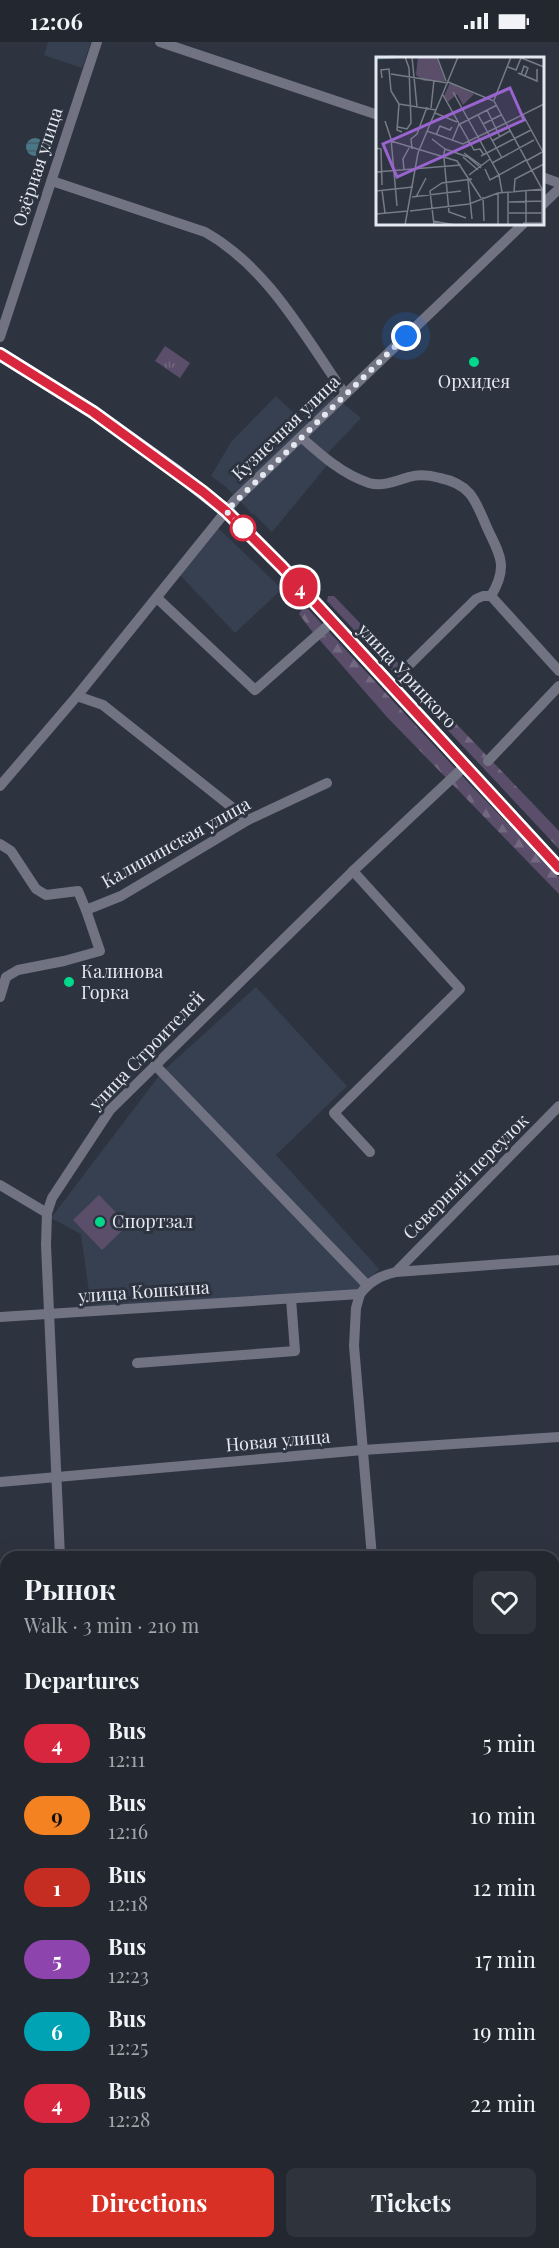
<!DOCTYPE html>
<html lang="en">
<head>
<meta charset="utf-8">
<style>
	body { margin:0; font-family:"Playfair Display",serif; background:#2e333c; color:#f1f3f6; height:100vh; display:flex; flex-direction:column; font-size:22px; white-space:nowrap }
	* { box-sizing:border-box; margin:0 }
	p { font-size:20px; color:#a2a5ab }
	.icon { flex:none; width:33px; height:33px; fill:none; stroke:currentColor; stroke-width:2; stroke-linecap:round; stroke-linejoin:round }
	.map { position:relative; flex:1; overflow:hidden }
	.sheet { position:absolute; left:0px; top:1509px; width:560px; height:698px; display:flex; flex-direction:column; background:#222730; border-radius:18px 18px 0 0; box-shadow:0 6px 24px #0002,0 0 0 2px #3f444c }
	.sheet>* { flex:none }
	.badge { padding:0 12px; border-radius:20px; font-size:21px; line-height:39px }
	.you { position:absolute; width:30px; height:30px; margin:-15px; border:4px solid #fff; border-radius:50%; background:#1a73e8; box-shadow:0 0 0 9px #1a73e833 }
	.map>.badge { position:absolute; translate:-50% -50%; box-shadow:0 0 0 3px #fff }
	h2 { padding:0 24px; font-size:22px; line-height:54px }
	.round { display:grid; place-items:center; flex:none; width:63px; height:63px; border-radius:9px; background:#2e333c }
	.overview { display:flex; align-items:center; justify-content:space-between; height:102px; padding:0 24px }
	h1 { font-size:28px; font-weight:700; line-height:45px }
	.action { display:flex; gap:12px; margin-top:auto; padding:12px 24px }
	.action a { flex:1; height:69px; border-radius:9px; background:#d93025; color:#fff; font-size:24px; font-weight:700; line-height:69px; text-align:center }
	.action a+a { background:#2e333c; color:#f1f3f6 }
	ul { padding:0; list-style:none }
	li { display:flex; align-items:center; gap:18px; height:72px; padding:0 24px }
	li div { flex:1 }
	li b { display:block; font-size:22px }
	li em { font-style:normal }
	li .badge { min-width:66px; font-weight:700; text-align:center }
	.status { display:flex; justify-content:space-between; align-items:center; height:42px; padding:0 30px; background:#222730; direction:ltr }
	.status svg { height:16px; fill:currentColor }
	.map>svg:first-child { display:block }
	.built { fill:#374051 }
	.grass { fill:#5a4e6b }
	.forest { fill:url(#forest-firs) }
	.park { fill:url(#park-tufts) }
	.water { fill:url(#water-rules) }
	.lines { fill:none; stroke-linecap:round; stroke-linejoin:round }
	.minor { stroke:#717282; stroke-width:10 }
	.major { stroke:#adafd0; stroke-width:14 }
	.line-casing { stroke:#fff; stroke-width:14 }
	.line { stroke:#d7263d; stroke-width:9 }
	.walk { stroke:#e4e8f0; stroke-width:6; stroke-dasharray:0 10.8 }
	.poi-dot { fill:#00d98c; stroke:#2d3440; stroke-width:2 }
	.stop-dot { fill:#fff; stroke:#d7263d; stroke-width:3 }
	.labels { text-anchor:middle; stroke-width:6; stroke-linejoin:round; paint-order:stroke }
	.street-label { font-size:18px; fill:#e4e8f0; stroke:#2d3440 }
	.poi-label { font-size:18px; fill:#e4e8f0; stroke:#2d3440; text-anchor:start }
	.inset-river { fill:none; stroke:#497786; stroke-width:3 }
	.inset-road { fill:none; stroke:#767c86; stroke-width:1.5 }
	.view { fill:#9a64ce; fill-opacity:0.15; stroke:#9a64ce; stroke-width:3 }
	.inset-edge { fill:none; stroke:#e4e8f0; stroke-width:3 }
</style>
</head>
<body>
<div class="status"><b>12:06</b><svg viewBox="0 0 49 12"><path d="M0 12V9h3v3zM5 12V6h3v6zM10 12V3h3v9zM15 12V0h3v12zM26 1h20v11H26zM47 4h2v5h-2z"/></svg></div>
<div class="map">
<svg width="559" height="2206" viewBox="0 0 559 2206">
	<defs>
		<pattern id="forest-firs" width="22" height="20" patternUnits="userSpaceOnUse" patternTransform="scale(1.5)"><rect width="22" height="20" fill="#5a4e6b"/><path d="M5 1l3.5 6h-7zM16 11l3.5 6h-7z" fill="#726880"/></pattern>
		<pattern id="park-tufts" width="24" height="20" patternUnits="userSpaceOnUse" patternTransform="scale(1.5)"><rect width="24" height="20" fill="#5a4e6b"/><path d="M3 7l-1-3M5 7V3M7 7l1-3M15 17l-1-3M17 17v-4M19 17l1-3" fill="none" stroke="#726880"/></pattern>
		<pattern id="water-rules" width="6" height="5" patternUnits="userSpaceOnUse" patternTransform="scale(1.5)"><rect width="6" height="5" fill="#497786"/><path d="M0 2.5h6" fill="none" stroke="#465e67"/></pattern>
	</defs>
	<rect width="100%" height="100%" fill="#2d3440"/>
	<!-- built -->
	<g class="built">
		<polygon points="48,0 91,0 82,26 44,13"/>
		<polygon points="329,350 361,376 328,411 333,416 272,490 253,471 252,472 226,445 211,434 231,400 276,354 300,377"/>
		<polygon points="217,485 282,547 235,591 179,532"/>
		<polygon points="256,945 347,1044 276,1113 379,1227 356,1249 91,1264 81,1192 51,1176 162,1030"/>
		<polygon points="0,1982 6,1982 6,2200 64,2201 64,2203 0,2206"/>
	</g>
	<!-- grass -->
	<g class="grass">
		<polygon points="99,1153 128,1183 102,1208 73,1178"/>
		<polygon points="554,1627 559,1627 559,1724 554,1725"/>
	</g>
	<!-- forest -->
	<g class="forest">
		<polygon points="328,554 334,554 559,789 559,807 327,559"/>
		<polygon points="303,566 308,567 466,738 559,835 559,852 387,675 311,588 299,572"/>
	</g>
	<!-- park -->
	<g class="park">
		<polygon points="165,304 190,321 180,336 155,319"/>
		<polygon points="554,1730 559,1730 559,1813 554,1819"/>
	</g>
	<!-- water -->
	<circle class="water" cx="35" cy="105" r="9"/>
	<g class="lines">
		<!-- minor -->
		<g class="minor">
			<polyline points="160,0 378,73"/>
			<polyline points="542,135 559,141"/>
			<path d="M 52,139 L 205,190 C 268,225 305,295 345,352"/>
			<polyline points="542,163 559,147"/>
			<polyline points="0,295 97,0"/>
			<path d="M 301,395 C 321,413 342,432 369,441 C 382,445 396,439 409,435 C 420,432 429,433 440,436 C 474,443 476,462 489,490 C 502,516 507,527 491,554 L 559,629"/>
			<polyline points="157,556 255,648 332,580"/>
			<polyline points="403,629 476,557 483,554 491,554"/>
			<polyline points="77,654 103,663 248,778"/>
			<polyline points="488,719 559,644"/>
			<polyline points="0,744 77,654 235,458 523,182"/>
			<polyline points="0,802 11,809 36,847 46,853 78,849 86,868 121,854 248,778 327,741"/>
			<polyline points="353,829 460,947 334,1071 370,1110"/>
			<polyline points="0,955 6,935 18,928 64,919 100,909 86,868"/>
			<polyline points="155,1023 367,1243"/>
			<polyline points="0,1143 47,1171"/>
			<polyline points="396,1230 559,1064"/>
			<polyline points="360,1252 356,1266 354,1304 372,1515"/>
			<path d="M 0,1275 L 360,1252 C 370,1239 380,1234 396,1230 L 559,1218"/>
			<polyline points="137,1321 295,1309 291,1257"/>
			<polyline points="0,1440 363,1408 559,1395"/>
			<polyline points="60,1515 46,1203 47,1171 52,1156 110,1068 353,829 465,724"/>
			<polyline points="0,1599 6,1599"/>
			<polyline points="0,1767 6,1767"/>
			<polyline points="0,1928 6,1928"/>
			<polyline points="554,1982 559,1988"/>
		</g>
		<!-- major -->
		<g class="major">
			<polyline points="0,312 93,370 178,431 226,469 282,525 559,826"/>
			<polyline points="554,1824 559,1818"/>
			<polyline points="91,2200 91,2206"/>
		</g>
	</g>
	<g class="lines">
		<!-- line casing -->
		<g class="line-casing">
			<polyline id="line" points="0,312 93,370 203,450 226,469 282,525 559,826"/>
		</g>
		<!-- line -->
		<use href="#line" class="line"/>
		<!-- walk -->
		<polyline class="walk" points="243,486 226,469 406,294"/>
	</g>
	<!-- markers -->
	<g class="poi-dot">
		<circle cx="474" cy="320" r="6"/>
		<circle cx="69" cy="940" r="6"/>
		<circle cx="100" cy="1180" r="6"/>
	</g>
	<circle class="stop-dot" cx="243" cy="486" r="12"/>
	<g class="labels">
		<!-- street labels -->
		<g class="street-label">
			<text transform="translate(38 125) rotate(-72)" y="6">Озёрная улица</text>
			<text transform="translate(286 386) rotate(-44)" y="6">Кузнечная улица</text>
			<text transform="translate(407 634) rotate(47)" y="6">улица Урицкого</text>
			<text transform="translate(176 801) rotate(-29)" y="6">Калининская улица</text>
			<text transform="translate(147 1009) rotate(-46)" y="6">улица Строителей</text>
			<text transform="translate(466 1135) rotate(-45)" y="6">Северный переулок</text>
			<text transform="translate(144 1250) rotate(-4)" y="6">улица Кошкина</text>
			<text transform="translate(278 1399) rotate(-5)" y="6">Новая улица</text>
		</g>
		<!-- poi labels -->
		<g class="poi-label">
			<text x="474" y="346" text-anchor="middle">Орхидея</text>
			<text x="81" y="936">Калинова<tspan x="81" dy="21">Горка</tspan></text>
			<text x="112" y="1186">Спортзал</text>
		</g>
	</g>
	<!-- overview -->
	<g transform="translate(376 15)">
		<rect width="168" height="168" fill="#2d3440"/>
		<path d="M 42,0 L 60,0 L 69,24 L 48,24 L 40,18 Z" fill="#5a4e6b"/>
		<path d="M 74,26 L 98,37 L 87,48 L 81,37 L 72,45 L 68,39 Z" fill="#5a4e6b"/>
		<path class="inset-river" d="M 0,1 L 19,0"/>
		<path class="inset-road" d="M 36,0 L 41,50M 61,0 L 70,24M 143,0 L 168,10M 132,10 L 140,13 L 145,1M 142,16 L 161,24 L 161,12M 15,17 L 72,26M 145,18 L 148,9 L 152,11 L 149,19M 6,21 L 5,13 L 13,12 L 15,34 L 23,47 L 21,73 L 26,75M 72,25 L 118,44 L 130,66 L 168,47M 77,35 L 123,118 L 126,135M 67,38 L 98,93 L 104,92 L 108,98M 118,43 L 135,0M 23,47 L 60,53M 55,51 L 58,23M 111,53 L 124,80M 59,56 L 81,65M 102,58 L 126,101M 147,58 L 167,95M 9,64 L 15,82 L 21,149M 84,67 L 121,48M 107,67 L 125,58M 22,70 L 31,72 L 35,66 L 33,11 L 29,0M 51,74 L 87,87 L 130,66 L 166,132 L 166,168M 60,78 L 64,69 L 74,73 L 76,70M 56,82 L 69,92 L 67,101M 15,84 L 81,104 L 105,141M 76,84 L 83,67M 116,84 L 134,74M 0,91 L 5,92 L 6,128M 36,92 L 35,82 L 41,77 L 51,50M 69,92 L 92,100 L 105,111M 88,96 L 106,109M 105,99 L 155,73M 87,100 L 102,113M 68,101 L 73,155 L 90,161M 150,104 L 168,94M 116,106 L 158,83M 109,112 L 114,123 L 150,103M 28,113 L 27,102 L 33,91M 0,115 L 85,108M 93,118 L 114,102M 92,123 L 96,162M 6,133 L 9,156M 150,133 L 150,168M 0,134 L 37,130M 138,135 L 139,122 L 168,107M 122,136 L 122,168M 36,140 L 85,134M 40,140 L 50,121M 107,140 L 108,164M 133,145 L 166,144M 34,154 L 93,147 L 122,136 L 168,132M 133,156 L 166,156M 0,157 L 32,154M 57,164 L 79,168M 147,166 L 166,166M 29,168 L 42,96 L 82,0M 58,168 L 54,134 L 66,126 L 96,122M 132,168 L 132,135"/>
		<path class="view" d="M 134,31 L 148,63 L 21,120 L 7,87 Z"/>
		<rect width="168" height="168" class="inset-edge"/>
	</g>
</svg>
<div class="you" style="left:406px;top:294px"></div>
<b class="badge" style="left:300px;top:545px;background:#d7263d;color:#fff">4</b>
<section class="sheet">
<div class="overview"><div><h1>Рынок</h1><p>Walk · 3 min · 210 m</p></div><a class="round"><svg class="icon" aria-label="heart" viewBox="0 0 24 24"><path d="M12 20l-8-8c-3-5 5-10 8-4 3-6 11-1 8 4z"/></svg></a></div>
<h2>Departures</h2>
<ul>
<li><span class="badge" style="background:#d7263d;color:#fff">4</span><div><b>Bus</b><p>12:11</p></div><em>5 min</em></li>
<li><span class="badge" style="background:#f58220;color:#111">9</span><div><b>Bus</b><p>12:16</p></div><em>10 min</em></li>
<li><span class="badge" style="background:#c52d22;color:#fff">1</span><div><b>Bus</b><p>12:18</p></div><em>12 min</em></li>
<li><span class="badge" style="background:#8e44ad;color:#fff">5</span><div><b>Bus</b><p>12:23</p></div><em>17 min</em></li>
<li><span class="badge" style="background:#00a3b4;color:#fff">6</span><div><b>Bus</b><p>12:25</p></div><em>19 min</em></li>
<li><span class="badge" style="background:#d7263d;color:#fff">4</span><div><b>Bus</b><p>12:28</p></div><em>22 min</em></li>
</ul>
<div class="action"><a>Directions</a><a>Tickets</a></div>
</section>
</div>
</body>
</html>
